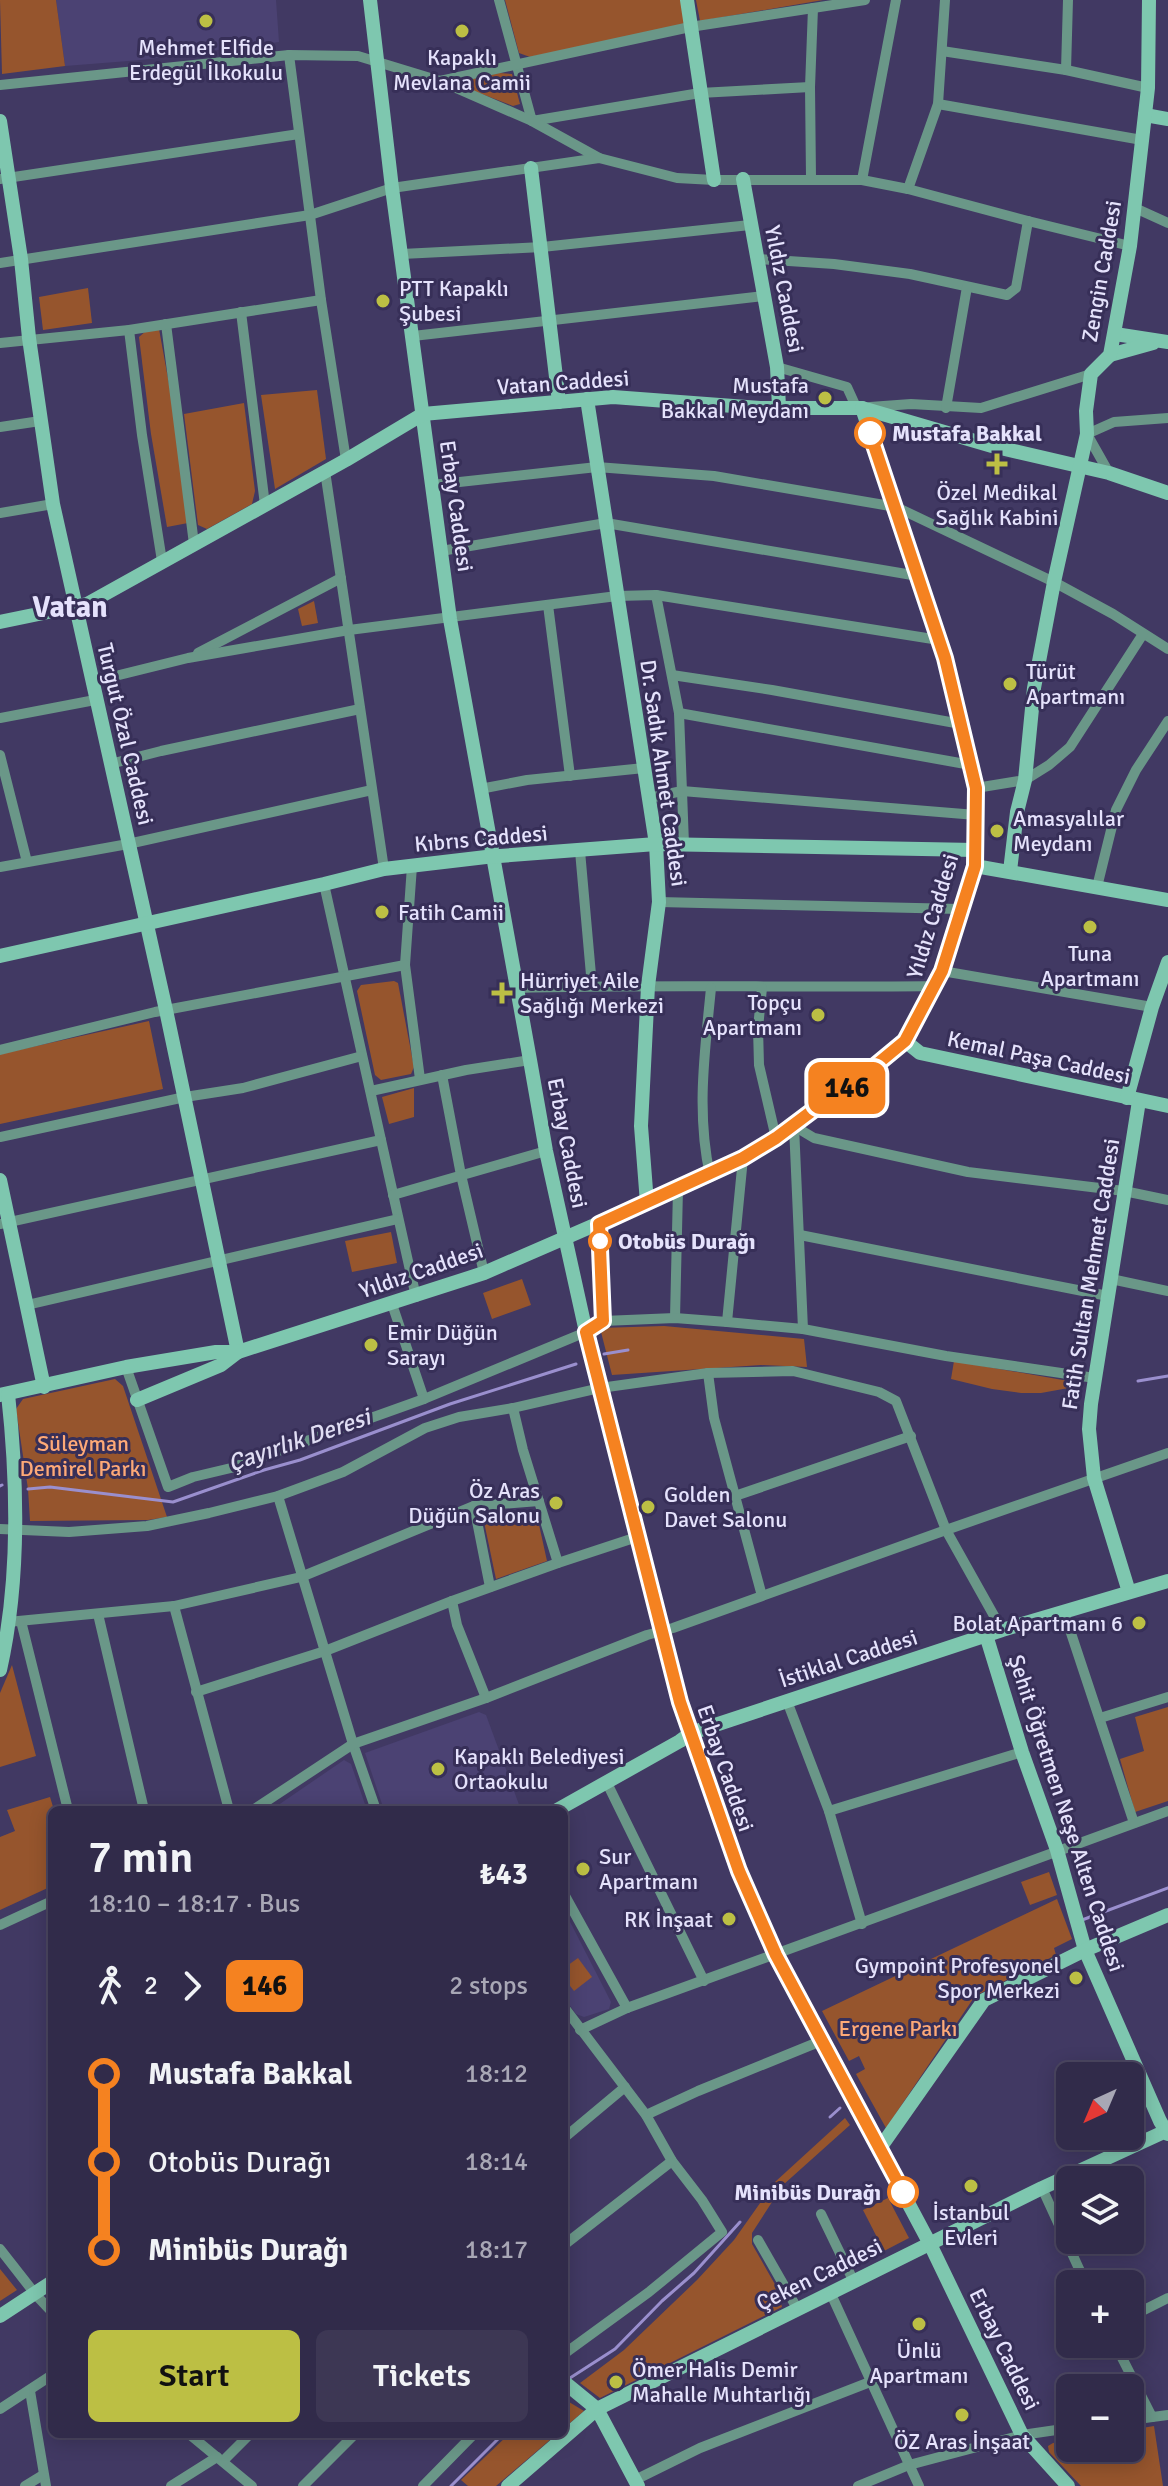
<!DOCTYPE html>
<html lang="en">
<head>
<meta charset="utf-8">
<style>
	body { margin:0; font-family:Signika,sans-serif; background:#3d3754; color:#f1f3f6; height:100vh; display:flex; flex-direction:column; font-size:30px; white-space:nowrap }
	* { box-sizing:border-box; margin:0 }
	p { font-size:26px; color:#a8a7b5 }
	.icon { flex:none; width:44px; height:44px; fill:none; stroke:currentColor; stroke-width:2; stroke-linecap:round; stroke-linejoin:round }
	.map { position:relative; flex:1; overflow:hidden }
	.panel { position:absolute; left:48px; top:1806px; width:520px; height:632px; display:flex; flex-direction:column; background:#312b4a; border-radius:12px; box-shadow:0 4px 20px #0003,0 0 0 2px #4c4762 }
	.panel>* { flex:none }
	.badge { padding:0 16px; border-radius:12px; font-size:28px; line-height:52px }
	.needle { width:52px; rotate:224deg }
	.fabs { position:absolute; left:1056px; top:2062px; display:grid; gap:16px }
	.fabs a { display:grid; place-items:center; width:88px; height:88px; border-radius:12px; background:#312b4a; box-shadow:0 4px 20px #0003,0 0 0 2px #4c4762; font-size:40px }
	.map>.badge { position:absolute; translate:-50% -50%; box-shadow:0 0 0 4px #fff }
	.legs { display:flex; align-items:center; gap:12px; height:88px; padding:0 40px; font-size:26px }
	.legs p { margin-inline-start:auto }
	.summary { display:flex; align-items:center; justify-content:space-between; height:136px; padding:0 40px }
	h1 { font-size:44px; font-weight:600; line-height:60px }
	.button { display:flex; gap:16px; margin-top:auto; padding:16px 40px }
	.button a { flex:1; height:92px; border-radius:12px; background:#bcbf44; color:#111; font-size:32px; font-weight:600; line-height:92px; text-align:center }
	.button a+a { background:#3d3754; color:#f1f3f6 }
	ul { padding:0 40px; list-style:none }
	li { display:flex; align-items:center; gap:28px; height:88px; font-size:30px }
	li i { display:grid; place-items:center; width:12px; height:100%; margin:0 10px; background:currentColor }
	li i::after { content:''; width:20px; height:20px; margin:-10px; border:6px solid; border-radius:50%; background:#312b4a }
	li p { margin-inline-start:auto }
	li:first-child i { background:linear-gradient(#0000 50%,currentColor 0) }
	li:last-child i { background:linear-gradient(currentColor 50%,#0000 0) }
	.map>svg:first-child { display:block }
	.built { fill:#4b4273 }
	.green { fill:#96552d }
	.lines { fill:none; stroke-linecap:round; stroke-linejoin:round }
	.stream { stroke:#9a8fce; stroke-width:3 }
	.street { stroke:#6a9788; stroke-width:10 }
	.secondary { stroke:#7ec7af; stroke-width:14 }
	.line-1-casing { stroke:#fff; stroke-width:18 }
	.line-1 { stroke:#f58220; stroke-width:12 }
	.poi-dot { fill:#bcbf44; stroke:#372f58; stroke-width:3 }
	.stop-1-dot { fill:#fff; stroke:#f58220; stroke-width:4 }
	.labels { text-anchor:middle; stroke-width:6; stroke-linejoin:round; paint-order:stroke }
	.poi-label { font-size:22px; fill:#e5e2fc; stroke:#372f58; text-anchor:start }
	.street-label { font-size:22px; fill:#e5e2fc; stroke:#372f58 }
	.stop-label { font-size:22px; font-weight:bold; fill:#e5e2fc; stroke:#372f58; text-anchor:start }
	.park-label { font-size:22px; fill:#fea977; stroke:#372f58 }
	.water-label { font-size:24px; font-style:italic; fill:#e0ddf3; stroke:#372f58 }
	.district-label { font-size:30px; font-weight:bold; fill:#e5e2fc; stroke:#372f58 }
</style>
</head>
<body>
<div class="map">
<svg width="1168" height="2486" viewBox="0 0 1168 2486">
	<rect width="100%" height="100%" fill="#413963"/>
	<!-- built -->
	<g class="built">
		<polygon points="56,0 276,0 279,42 141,60 65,66"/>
		<polygon points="479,1712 486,1715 521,1810 384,1810 365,1753"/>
		<polygon points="344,1760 351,1764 367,1810 271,1810"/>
		<polygon points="564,1910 611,2002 609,2009 584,2017 576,2014 564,1997"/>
	</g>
	<!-- green -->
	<g class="green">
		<polygon points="0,0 56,0 65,66 2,74"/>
		<polygon points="505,0 682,0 685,25 530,57 519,53"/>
		<polygon points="696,0 823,0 700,21"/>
		<polygon points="499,73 512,74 520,104 513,106 458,85 458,82"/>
		<polygon points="88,288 92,323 43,330 39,297"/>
		<polygon points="159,329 177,428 188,523 167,527 151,434 139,337 147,330"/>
		<polygon points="317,390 326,459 275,489 261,395"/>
		<polygon points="244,403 255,491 252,504 207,529 198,525 184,414"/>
		<polygon points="314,601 318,623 302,626 298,609"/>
		<polygon points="394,981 398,983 414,1067 411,1074 381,1080 375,1075 357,991 361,985"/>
		<polygon points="149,1021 163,1089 0,1124 0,1054"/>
		<polygon points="414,1088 414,1117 389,1124 382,1097"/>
		<polygon points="391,1232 397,1263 352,1272 345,1241"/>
		<polygon points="522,1279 531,1305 492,1319 483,1293"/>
		<polygon points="664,1326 804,1339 807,1367 761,1365 612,1375 600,1328"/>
		<polygon points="954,1361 1074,1382 1074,1387 1041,1393 1021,1393 992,1389 951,1379"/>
		<polygon points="115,1379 123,1386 167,1517 148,1520 30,1521 28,1489 16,1409 23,1399"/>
		<polygon points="536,1511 547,1561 496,1579 483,1517"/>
		<polygon points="12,1665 36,1756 0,1767 0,1693"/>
		<polygon points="1168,1707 1168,1801 1135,1812 1120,1759 1144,1751 1135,1717"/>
		<polygon points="50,1797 54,1810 52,1886 0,1910 0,1837 15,1831 7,1810"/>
		<polygon points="1049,1872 1057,1895 1030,1905 1021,1882"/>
		<polygon points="1057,1899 1072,1939 1054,1948 1056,1955 975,1996 886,2128 856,2074 865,2069 859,2056 849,2061 822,2011"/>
		<polygon points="578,1958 592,1977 574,1991 564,1978 564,1968"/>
		<polygon points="845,2118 850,2125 783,2185 752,2233 752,2244 777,2288 782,2307 600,2398 580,2383 624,2350 697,2280 734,2240 775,2182"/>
		<polygon points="888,2198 909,2238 884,2251 863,2210"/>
		<polygon points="0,2269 17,2290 0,2301"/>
		<polygon points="564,2399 584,2411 564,2428"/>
		<polygon points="1154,2426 1163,2486 1081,2486 1049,2452 1048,2446 1053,2443 1070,2440 1070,2448 1130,2448 1130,2430"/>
		<polygon points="509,2434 557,2434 496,2486 468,2486 461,2480"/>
	</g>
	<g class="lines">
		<!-- stream -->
		<g class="stream">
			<polyline points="604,1354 628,1350"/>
			<polyline points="1138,1381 1168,1376"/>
			<polyline points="0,1486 2,1485"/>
			<polyline points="28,1489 50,1487 173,1502 264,1470 300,1460 450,1404 576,1364"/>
			<polyline points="1082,1920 1168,1888"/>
			<polyline points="830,2117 840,2108"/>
			<polyline points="570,2378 615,2349 662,2301 694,2273 740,2222"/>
			<polyline points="451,2486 503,2434"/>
		</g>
		<!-- street -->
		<g class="street">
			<polyline points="499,0 532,121 700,93 810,87"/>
			<polyline points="942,51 1066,70 1148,88"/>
			<polyline points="289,55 321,300 346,460"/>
			<polyline points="1066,70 1068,0"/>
			<polyline points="440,81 690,27 865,0"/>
			<polyline points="0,85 289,55 358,56 440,81 532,121 599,158"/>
			<polyline points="938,104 1142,140"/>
			<polyline points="811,178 810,87 813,8"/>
			<polyline points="0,179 299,134"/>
			<polyline points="862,180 896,0"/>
			<polyline points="908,189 938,104 945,0"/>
			<polyline points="1135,208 1168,223"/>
			<polyline points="402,254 542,247 750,225"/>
			<polyline points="758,259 834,264 910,274 1007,295 1016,288 1028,221"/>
			<polyline points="0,263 310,215 392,188 599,158 677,178 714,180 862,180 908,189 1028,221 1130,246"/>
			<polyline points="241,312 265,505"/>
			<polyline points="166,324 194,544"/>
			<polyline points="129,330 142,435 162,561"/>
			<polyline points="413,336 764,296"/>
			<polyline points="0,343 129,330 321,300"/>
			<polyline points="777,367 847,387 857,409"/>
			<polyline points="870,407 911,404 981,408 1091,374"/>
			<polyline points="946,408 967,287"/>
			<polyline points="0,427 40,421"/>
			<polyline points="325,471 384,869"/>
			<polyline points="1109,473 1087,434 1114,422 1168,418"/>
			<polyline points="432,485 597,467 714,476 896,507 1054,582 1113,614 1168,649"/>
			<polyline points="0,513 53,504"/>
			<polyline points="441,551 606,523 918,576"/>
			<polyline points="656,595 679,713 684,844"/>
			<polyline points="548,605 570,776"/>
			<polyline points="198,653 341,578"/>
			<polyline points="672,675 772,690 961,724"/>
			<polyline points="91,682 188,658 349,630 617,596 656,595 939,640"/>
			<polyline points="679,713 971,765"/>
			<polyline points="0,718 95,700"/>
			<polyline points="0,755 27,862"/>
			<polyline points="110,764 161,751 360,709"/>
			<polyline points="976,788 1025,780 1049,765 1070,747 1143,634"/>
			<polyline points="480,789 527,780 644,768"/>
			<polyline points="649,798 682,791 976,815"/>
			<polyline points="580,851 592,986"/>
			<polyline points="412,866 405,965 420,1079"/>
			<polyline points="0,867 128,844 372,790"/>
			<polyline points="324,884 416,1297"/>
			<polyline points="1097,887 1116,810 1136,770 1168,721"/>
			<polyline points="659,902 960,909"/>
			<polyline points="942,971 1152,1007"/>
			<path d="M 516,988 C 656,984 796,988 936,986"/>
			<polyline points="762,988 758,1028 759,1065 776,1138"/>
			<polyline points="0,1050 155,1012 405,965"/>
			<polyline points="442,1075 461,1175 484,1273"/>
			<polyline points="371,1091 466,1070 530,1060"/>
			<polyline points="794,1126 814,1138 968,1172 1124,1191 1168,1200"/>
			<polyline points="794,1126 803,1329"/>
			<polyline points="0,1137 185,1097 243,1088 362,1056"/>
			<path d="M 710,1175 C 696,1112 705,1051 711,988"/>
			<polyline points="393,1195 546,1151"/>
			<polyline points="0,1224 381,1140"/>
			<polyline points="599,1224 603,1321"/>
			<polyline points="800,1235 1108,1296"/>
			<polyline points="1111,1279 1168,1291"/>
			<polyline points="392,1304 424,1399"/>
			<polyline points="27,1305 398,1219"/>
			<polyline points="675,1318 678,1189"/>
			<polyline points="727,1322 743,1158"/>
			<polyline points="126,1367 168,1487 193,1477 231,1468 424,1399 586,1332 603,1321 675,1318 727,1322 803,1329 946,1356 1095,1378"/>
			<polyline points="708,1373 714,1418 762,1596"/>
			<polyline points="513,1408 523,1450 558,1563"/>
			<polyline points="278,1496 353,1744 376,1810"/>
			<polyline points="735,1496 911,1436"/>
			<polyline points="474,1506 490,1587"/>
			<polyline points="0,1529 69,1532 147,1526 209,1513 278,1496 343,1472 425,1428 459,1417 513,1408 600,1388 708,1373 793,1371 879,1392 896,1401 946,1530 1002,1630"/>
			<polyline points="452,1601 457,1625 486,1698"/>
			<polyline points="174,1606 229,1810"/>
			<polyline points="1064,1612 1134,1823"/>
			<polyline points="98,1614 144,1810"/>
			<polyline points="21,1621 68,1810"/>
			<polyline points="8,1622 174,1606 301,1577 474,1506 539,1501"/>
			<polyline points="196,1692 325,1651 452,1601 558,1563 637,1537"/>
			<polyline points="787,1701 829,1811 862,1924"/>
			<polyline points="1100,1718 1168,1697"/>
			<polyline points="607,1783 704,1981"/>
			<polyline points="253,1810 353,1744 486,1698 647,1635 673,1628 946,1530 1168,1453"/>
			<polyline points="829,1811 1022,1752"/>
			<polyline points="564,1894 627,2008"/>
			<polyline points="0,1925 52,1901"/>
			<polyline points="564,2007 646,2115 672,2161 702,2200 722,2232 649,2292 564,2354"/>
			<polyline points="580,2030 627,2008 1168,1811"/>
			<polyline points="646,2115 698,2091 821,2041"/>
			<polyline points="564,2138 625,2087"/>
			<polyline points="1042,2188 1086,2284"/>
			<polyline points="821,2214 854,2282"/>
			<polyline points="758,2240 798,2310"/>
			<polyline points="564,2245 672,2161"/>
			<polyline points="0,2249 36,2295 52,2312"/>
			<polyline points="831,2294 919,2486"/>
			<polyline points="1130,2317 1168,2298"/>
			<polyline points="1115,2344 1152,2417"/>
			<polyline points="30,2391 46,2486"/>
			<polyline points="0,2409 52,2375"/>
			<polyline points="1130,2420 1168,2415"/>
			<polyline points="189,2434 252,2486"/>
			<polyline points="223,2461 250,2434"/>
			<polyline points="635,2480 700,2448 870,2382"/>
			<polyline points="25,2486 43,2475"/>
			<polyline points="171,2486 217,2457"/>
			<polyline points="303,2486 355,2434"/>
			<polyline points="423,2486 474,2434"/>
			<polyline points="858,2486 909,2465 1022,2435 1070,2428"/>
		</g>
		<!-- secondary -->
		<g class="secondary">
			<polyline points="370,0 392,188 450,619 530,1060 546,1151 586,1332 680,1702 739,1871 776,1955 930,2244 1022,2435 1068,2486"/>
			<polyline points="687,0 714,180"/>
			<polyline points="1145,115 1168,119"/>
			<polyline points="0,121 21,259 29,338 53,504 166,1010 238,1352 221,1365 137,1400"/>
			<polyline points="531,168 559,402"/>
			<polyline points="743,179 777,367 779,407"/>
			<polyline points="1115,334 1168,342"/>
			<polyline points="1110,355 1153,343"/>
			<polyline points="587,399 656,844 659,902 648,986 641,1126 647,1203"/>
			<polyline points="0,622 87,604 346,460 423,414 613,397 760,408 862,408 992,446 1109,473 1168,493"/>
			<polyline points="975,866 1168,900"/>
			<polyline points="1010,871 1017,812 1025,780 1034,688 1054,582 1087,434 1086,411 1091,374 1110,355 1130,246 1148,88 1149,0"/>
			<polyline points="0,956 324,884 384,869 486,857 656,844 975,850"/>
			<polyline points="905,1041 920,1053 1168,1106"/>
			<polyline points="1127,1098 1152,1007 1168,962"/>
			<polyline points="0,1180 44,1387"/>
			<polyline points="0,1395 126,1367 216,1352 238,1352 484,1273 710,1175 743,1158 794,1126 812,1111 853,1084 905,1041 942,971 975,866 976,788 945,658 862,408"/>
			<polyline points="1129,1592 1094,1478 1089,1429 1091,1404 1139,1101"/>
			<polyline points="986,1635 1022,1752 1057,1850 1085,1950 1160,2121 1168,2134"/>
			<path d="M 0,1670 C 20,1581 18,1485 8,1394"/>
			<polyline points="557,1810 680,1741 691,1733 1002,1630 1168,1581"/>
			<polyline points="880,2148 984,2000 1085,1950 1168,1915"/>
			<polyline points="0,2316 52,2282"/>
			<polyline points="564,2382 597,2409 638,2486"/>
			<polyline points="508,2486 597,2409 1042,2188 1168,2130"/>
		</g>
	</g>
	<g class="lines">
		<!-- line-1 casing -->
		<g class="line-1-casing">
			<polyline id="line-1" points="870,433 945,658 976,788 975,866 942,971 905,1041 853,1084 812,1111 776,1138 743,1158 599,1224 603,1321 586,1332 680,1702 739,1871 776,1955 903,2192"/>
		</g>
		<!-- line-1 -->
		<use href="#line-1" class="line-1"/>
	</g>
	<!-- markers -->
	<g class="poi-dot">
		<circle cx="206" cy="21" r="8"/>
		<circle cx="462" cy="31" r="8"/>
		<circle cx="383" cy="301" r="8"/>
		<circle cx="825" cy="398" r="8"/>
		<path d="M993 452h8v8h8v8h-8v8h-8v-8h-8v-8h8z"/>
		<circle cx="1010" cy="684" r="8"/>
		<circle cx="997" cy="831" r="8"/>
		<circle cx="382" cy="912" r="8"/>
		<circle cx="1090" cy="927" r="8"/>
		<path d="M498 981h8v8h8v8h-8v8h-8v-8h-8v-8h8z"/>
		<circle cx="818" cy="1015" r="8"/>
		<circle cx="371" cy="1345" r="8"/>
		<circle cx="556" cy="1503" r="8"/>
		<circle cx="648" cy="1507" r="8"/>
		<circle cx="1139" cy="1623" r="8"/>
		<circle cx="438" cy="1769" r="8"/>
		<circle cx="583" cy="1869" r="8"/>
		<circle cx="729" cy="1919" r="8"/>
		<circle cx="1076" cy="1978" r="8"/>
		<circle cx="971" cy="2186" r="8"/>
		<circle cx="919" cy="2324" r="8"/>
		<circle cx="616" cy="2382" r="8"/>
		<circle cx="962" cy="2415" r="8"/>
	</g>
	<g class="stop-1-dot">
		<circle cx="870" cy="433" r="14"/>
		<circle cx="600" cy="1241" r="10"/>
		<circle cx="903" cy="2192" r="14"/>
	</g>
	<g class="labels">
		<!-- poi labels -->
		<g class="poi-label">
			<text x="206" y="55" text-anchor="middle">Mehmet Elfide<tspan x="206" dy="25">Erdegül İlkokulu</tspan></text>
			<text x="462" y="65" text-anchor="middle">Kapaklı<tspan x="462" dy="25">Mevlana Camii</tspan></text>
			<text x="399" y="296">PTT Kapaklı<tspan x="399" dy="25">Şubesi</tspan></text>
			<text x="809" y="393" text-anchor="end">Mustafa<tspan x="809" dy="25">Bakkal Meydanı</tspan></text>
			<text x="997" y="500" text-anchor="middle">Özel Medikal<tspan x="997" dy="25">Sağlık Kabini</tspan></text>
			<text x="1026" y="679">Türüt<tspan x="1026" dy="25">Apartmanı</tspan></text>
			<text x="1013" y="826">Amasyalılar<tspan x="1013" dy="25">Meydanı</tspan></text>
			<text x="398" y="920">Fatih Camii</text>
			<text x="1090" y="961" text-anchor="middle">Tuna<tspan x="1090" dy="25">Apartmanı</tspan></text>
			<text x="520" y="988">Hürriyet Aile<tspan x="520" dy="25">Sağlığı Merkezi</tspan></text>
			<text x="802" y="1010" text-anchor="end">Topçu<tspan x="802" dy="25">Apartmanı</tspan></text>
			<text x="387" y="1340">Emir Düğün<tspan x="387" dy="25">Sarayı</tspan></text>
			<text x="540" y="1498" text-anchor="end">Öz Aras<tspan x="540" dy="25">Düğün Salonu</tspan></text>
			<text x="664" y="1502">Golden<tspan x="664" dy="25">Davet Salonu</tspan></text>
			<text x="1123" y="1631" text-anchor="end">Bolat Apartmanı 6</text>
			<text x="454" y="1764">Kapaklı Belediyesi<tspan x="454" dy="25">Ortaokulu</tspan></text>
			<text x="599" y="1864">Sur<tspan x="599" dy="25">Apartmanı</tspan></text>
			<text x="713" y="1927" text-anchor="end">RK İnşaat</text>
			<text x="1060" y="1973" text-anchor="end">Gympoint Profesyonel<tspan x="1060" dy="25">Spor Merkezi</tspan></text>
			<text x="971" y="2220" text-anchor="middle">İstanbul<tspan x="971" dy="25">Evleri</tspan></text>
			<text x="919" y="2358" text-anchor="middle">Ünlü<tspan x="919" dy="25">Apartmanı</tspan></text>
			<text x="632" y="2377">Ömer Halis Demir<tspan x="632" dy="25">Mahalle Muhtarlığı</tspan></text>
			<text x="962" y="2449" text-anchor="middle">ÖZ Aras İnşaat</text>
		</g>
		<!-- street labels -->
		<g class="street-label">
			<text transform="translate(1101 271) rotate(-80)" y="8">Zengin Caddesi</text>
			<text transform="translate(785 289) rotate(79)" y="8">Yıldız Caddesi</text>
			<text transform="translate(563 382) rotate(-4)" y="8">Vatan Caddesi</text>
			<text transform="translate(457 506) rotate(82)" y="8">Erbay Caddesi</text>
			<text transform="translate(126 734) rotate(77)" y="8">Turgut Özal Caddesi</text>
			<text transform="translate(664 773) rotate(82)" y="8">Dr. Sadık Ahmet Caddesi</text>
			<text transform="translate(481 838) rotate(-5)" y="8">Kıbrıs Caddesi</text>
			<text transform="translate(932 916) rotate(-73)" y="8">Yıldız Caddesi</text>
			<text transform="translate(1039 1057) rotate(12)" y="8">Kemal Paşa Caddesi</text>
			<text transform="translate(568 1143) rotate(79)" y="8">Erbay Caddesi</text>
			<text transform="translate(421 1270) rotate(-19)" y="8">Yıldız Caddesi</text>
			<text transform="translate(1090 1274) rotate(-81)" y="8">Fatih Sultan Mehmet Caddesi</text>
			<text transform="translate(848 1658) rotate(-18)" y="8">İstiklal Caddesi</text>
			<text transform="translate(726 1768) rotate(71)" y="8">Erbay Caddesi</text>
			<text transform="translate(1067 1813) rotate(72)" y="8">Şehit Öğretmen Neşe Alten Caddesi</text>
			<text transform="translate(819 2274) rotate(-26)" y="8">Çeken Caddesi</text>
			<text transform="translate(1005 2349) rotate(64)" y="8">Erbay Caddesi</text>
		</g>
		<!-- stop labels -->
		<g class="stop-label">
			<text x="892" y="441">Mustafa Bakkal</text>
			<text x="618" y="1249">Otobüs Durağı</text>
			<text x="881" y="2200" text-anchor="end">Minibüs Durağı</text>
		</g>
		<!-- park labels -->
		<g class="park-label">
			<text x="83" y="1451">Süleyman<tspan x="83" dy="25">Demirel Parkı</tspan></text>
			<text x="898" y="2036">Ergene Parkı</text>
		</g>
		<!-- water labels -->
		<g class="water-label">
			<text transform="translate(299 1440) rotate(-19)" y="8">Çayırlık Deresi</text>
		</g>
		<!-- district labels -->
		<g class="district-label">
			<text x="70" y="617">Vatan</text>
		</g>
	</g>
</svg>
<div class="fabs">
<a><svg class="needle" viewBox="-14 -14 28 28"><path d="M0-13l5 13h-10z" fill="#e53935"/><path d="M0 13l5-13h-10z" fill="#a8a7b5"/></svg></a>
<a><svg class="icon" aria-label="layers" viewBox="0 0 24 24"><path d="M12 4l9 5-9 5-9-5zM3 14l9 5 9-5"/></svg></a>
<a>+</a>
<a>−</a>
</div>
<b class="badge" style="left:847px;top:1088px;background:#f58220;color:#111">146</b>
<section class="panel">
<div class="summary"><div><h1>7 min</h1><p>18:10 – 18:17 · Bus</p></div><b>₺43</b></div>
<div class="legs"><svg class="icon" aria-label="walk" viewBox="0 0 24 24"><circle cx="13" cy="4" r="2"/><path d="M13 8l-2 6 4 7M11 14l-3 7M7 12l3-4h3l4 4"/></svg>2<svg class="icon" aria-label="forward" viewBox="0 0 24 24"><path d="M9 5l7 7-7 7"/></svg><b class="badge" style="background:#f58220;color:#111">146</b><p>2 stops</p></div>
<ul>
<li><i style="color:#f58220"></i><b>Mustafa Bakkal</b><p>18:12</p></li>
<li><i style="color:#f58220"></i><span>Otobüs Durağı</span><p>18:14</p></li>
<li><i style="color:#f58220"></i><b>Minibüs Durağı</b><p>18:17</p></li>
</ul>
<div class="button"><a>Start</a><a>Tickets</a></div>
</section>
</div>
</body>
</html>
